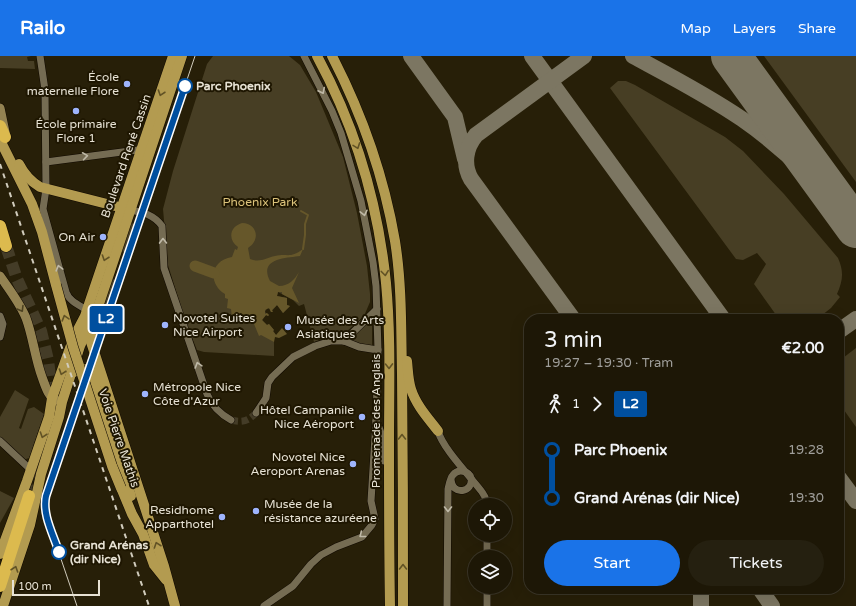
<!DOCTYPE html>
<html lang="en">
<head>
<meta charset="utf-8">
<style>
	body { margin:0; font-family:"Varela Round",sans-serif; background:#252010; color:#f1f3f6; height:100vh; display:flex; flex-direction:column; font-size:15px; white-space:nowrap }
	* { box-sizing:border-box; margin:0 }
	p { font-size:13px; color:#a09f9b }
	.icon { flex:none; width:22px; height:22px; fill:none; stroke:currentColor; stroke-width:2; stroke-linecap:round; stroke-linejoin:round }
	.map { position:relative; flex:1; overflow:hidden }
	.details { position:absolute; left:524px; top:258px; width:320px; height:280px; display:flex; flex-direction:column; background:#1d1706; border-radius:16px; box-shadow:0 4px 16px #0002,0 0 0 1px #3b3628 }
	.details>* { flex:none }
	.badge { padding:0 8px; border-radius:3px; font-size:14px; line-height:26px }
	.buttons { position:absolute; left:468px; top:442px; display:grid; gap:8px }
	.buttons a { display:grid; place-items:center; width:44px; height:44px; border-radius:50%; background:#1d1706; box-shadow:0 4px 16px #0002,0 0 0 1px #3b3628; font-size:20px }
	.scale { position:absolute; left:12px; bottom:10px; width:88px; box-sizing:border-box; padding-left:4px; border:2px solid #e7e2d4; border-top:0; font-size:11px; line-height:14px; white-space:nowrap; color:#e7e2d4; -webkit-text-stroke:3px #1e1601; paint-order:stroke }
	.map>.badge { position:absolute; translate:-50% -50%; box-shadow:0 0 0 2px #fff }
	.legs { display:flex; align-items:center; gap:6px; height:44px; padding:0 20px; font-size:13px }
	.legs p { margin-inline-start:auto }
	.headline { display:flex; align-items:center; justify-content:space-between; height:68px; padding:0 20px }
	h1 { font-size:22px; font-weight:600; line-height:30px }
	.action { display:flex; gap:8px; margin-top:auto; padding:8px 20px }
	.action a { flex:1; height:46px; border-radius:24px; background:#1a73e8; color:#fff; font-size:16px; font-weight:600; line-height:46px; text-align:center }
	.action a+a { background:#252010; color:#f1f3f6 }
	ul { padding:0 20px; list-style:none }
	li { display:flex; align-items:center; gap:14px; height:48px; font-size:15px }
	li i { display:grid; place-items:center; width:6px; height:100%; margin:0 5px; background:currentColor }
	li i::after { content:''; width:10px; height:10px; margin:-5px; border:3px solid; border-radius:50%; background:#1d1706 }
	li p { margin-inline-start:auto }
	li:first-child i { background:linear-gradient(#0000 50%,currentColor 0) }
	li:last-child i { background:linear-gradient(currentColor 50%,#0000 0) }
	header { display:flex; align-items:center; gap:24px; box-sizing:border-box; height:56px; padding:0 20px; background:#1a73e8; color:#fff }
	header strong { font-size:19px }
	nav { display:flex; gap:22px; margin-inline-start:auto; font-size:14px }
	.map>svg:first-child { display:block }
	.green { fill:#473e24 }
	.water { fill:#66572a }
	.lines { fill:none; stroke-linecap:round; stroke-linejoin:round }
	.stream { stroke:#66572a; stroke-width:2 }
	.river { stroke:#66572a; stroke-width:11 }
	.taxiway { stroke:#7c7662; stroke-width:16 }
	.runway { stroke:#7c7662; stroke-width:40 }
	.street-tunnel { stroke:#443c27; stroke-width:7; stroke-dasharray:7 3.5; stroke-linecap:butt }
	.highway-tunnel { stroke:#443c27; stroke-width:12; stroke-dasharray:12 6; stroke-linecap:butt }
	.street-casing { stroke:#100900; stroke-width:8 }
	.secondary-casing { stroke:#100900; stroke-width:10 }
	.primary-casing { stroke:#100900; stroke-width:11 }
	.highway-casing { stroke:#100900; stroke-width:13 }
	.street { stroke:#756c53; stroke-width:7 }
	.secondary { stroke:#948352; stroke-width:9 }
	.primary { stroke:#b39b50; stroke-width:10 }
	.highway { stroke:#dcba4e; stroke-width:12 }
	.tram { stroke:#d1ccbd; stroke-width:1 }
	.rail { stroke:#d1ccbd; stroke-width:2; stroke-dasharray:5 5; stroke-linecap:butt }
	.primary-bridge-casing { stroke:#100900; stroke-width:11; stroke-linecap:butt }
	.primary-bridge { stroke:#b39b50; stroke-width:10 }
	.oneway { stroke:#bfb9a7 }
	.oneway2 { stroke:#615225 }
	.oneway3 { stroke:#4d4221 }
	.line-1-casing { stroke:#fff; stroke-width:9 }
	.line-1 { stroke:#004f9f; stroke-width:6 }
	.poi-dot { fill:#9eb4fd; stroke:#1e1601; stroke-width:1.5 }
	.stop-1-dot { fill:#fff; stroke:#004f9f; stroke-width:2 }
	.labels { text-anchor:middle; stroke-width:4; stroke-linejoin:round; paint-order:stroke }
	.poi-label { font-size:12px; fill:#e7e2d4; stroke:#1e1601; text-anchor:end }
	.stop-label { font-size:12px; font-weight:bold; fill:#e7e2d4; stroke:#1e1601; text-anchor:start }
	.street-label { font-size:12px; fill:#e7e2d4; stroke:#1e1601 }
	.park-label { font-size:12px; fill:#dcc37b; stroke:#1e1601 }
</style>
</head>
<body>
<header>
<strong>Railo</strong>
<nav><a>Map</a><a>Layers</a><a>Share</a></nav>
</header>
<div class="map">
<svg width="856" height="550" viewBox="0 0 856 550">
	<rect width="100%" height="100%" fill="#271f08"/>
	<!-- green -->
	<g class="green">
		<polygon points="0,0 31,0 27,1 28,5 34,5 35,13 0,12"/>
		<polygon points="213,0 289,0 300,9 316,36 343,101 357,157 367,210 370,238 370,246 364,260 346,276 329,280 314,286 304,248 299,250 293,244 278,236 277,240 287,242 287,249 290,250 283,257 277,249 271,256 270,254 270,253 267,252 265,256 269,259 268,260 266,259 262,264 267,269 269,268 274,274 273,275 276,279 274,281 274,300 204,296 197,294 185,264 168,209 163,153 173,115 207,8"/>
		<polygon points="764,0 856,0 856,126"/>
		<path d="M 618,25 L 626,25 L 635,29 L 725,81 L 743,95 L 784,138 L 838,202 C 844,216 843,224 837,238 L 840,241 L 831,252 L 817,263 L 779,263 L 754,228 L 766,208 L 757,197 L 743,204 L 736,203 L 610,32 Z"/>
		<polygon points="160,91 165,93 147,148 141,146"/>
		<polygon points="131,167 139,170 130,198 121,195"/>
		<polygon points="112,223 120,226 100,287 94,275"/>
		<polygon points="372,262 372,290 370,290 350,285 351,281"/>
		<polygon points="856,292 856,371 839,347 839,305"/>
		<polygon points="15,334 29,343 19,372 21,373 28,353 34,351 44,358 29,402 23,404 0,381 0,361"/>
		<polygon points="0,435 14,442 0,467"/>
	</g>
	<!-- water -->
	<path class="water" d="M 242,167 C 257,167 261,184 248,192 L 250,203 C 260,207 266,202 275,200 C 288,197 290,203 303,193 L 300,200 C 287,202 258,202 270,225 L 279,230 C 289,230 295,223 299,216 L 292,232 L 299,247 L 282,238 L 282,236 L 278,236 L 277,240 L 287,242 L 287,249 L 290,250 L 283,257 L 277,249 L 272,254 L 273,256 L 271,256 L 269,252 L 265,254 L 265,258 L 267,257 L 269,259 L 268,260 L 266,259 L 262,264 L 267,269 L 269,268 L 274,274 L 273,275 L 276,279 L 282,272 L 287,278 L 279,282 L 275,281 L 274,286 L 261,279 L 259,280 L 254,268 L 254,262 L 232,261 L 231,253 L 227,252 L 228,243 L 225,242 L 225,238 C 207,227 211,204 232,201 L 235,193 L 237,194 L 238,191 C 228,184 229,171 242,167 Z"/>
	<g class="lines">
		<!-- stream -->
		<polyline class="stream" points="301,155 308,159 305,168 305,179 303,193"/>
		<!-- river -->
		<polyline class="river" points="195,210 214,217"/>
		<!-- taxiway -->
		<g class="taxiway">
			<polyline points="411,0 455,61 465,103"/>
			<polyline points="532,0 723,263"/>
			<path d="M 633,0 C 670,20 707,39 742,63 C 781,90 815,123 847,160"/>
			<path d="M 573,263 L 471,123 C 463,109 465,92 476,79 L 584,0"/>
			<polyline points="839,275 856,263"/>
			<polyline points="839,422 856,445"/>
			<polyline points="760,533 772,550"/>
			<polyline points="701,550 701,533"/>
		</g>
		<!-- runway -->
		<polyline class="runway" points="731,0 856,172"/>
		<!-- street-tunnel -->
		<path class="street-tunnel" d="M 231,364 C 243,367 248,365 256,357"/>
		<!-- highway-tunnel -->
		<g class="highway-tunnel">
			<polyline points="6,190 17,223 41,275 48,304 53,345"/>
			<polyline points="29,440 41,403"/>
		</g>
		<!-- street casing -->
		<g class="street-casing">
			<g id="street">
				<path d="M 40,0 L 45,34 L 46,133 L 43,153 L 66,236 C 69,245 79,249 87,254"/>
				<polyline points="46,106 145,93"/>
				<path d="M 130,154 C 143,156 154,159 162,170 L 164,212 L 207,338 C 212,350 220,358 231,364"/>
				<polyline points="0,260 3,268 0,281"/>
				<polyline points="344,285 377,253"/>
				<polyline points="256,357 266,342 268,327 272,321 293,301 315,290 331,285 344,285 359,291 378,294"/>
				<path d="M 376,365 C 383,378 384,390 384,405"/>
				<path d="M 438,375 C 443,393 470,420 482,436 L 485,441 L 486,449"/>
				<polyline points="0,385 31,414"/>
				<polyline points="487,479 487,501"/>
				<polyline points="487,531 487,550"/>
				<polyline points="264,550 293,530 311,508 321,499 336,491 362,481 372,469 375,463 371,445 376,365 378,294 376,230 373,206 361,145 341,77 332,55 304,0"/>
				<path d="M 447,550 L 448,433 C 449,429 450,422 453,419 C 458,412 469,415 471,422 C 474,436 452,441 451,423"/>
			</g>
		</g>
		<!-- secondary casing -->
		<g class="secondary-casing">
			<g id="secondary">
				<polyline points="0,52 5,76"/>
				<path d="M 0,220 C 9,233 20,247 26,262 C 33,281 35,302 42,321 C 45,329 48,341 56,344"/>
			</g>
		</g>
		<!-- primary casing -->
		<g class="primary-casing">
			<g id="primary">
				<path d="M 317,0 C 355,70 378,147 386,227 C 391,280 389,334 389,387 C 389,441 389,496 390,550"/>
				<path d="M 332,0 C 362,58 384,121 395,185 C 402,229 401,274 402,318 C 403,395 403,473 403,550"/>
				<polyline points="0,84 32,148 42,176 56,229"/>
				<path d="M 19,108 C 24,118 30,125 40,131 L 127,153"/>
				<polyline points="93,271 90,283 164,510 175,550"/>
				<path d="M 407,305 C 408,314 408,324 411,333 C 416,349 428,362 438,375"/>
				<path d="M 74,316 C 81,311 88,312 94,318 L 97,339 L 131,440"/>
				<polyline points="122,434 132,458 143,478 154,509 166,524"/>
				<polyline points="0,498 27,425 49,361 52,342 74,281 85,260 91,242 173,0"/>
				<polyline points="3,550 30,469 41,418 59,361 62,346 70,321 80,290 99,248 182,0"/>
			</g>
		</g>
		<!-- highway casing -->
		<g class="highway-casing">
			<g id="highway">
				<polyline points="0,70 5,81"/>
				<polyline points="0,170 6,190"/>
				<polyline points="0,530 29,440"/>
			</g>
		</g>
		<!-- street -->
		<use href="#street" class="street"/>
		<!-- secondary -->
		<use href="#secondary" class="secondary"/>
		<!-- primary -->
		<use href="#primary" class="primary"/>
		<!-- highway -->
		<use href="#highway" class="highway"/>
		<!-- tram -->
		<polyline class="tram" points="77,550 46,459 45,444 195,0"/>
		<!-- rail -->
		<polyline class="rail" points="0,108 149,550"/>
		<!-- primary-bridge casing -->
		<g class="primary-bridge-casing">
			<polyline id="primary-bridge" points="56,229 73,291 112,410 121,432"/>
		</g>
		<!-- primary-bridge -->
		<use href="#primary-bridge" class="primary-bridge"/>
	</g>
	<!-- one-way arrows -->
	<defs><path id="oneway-chevron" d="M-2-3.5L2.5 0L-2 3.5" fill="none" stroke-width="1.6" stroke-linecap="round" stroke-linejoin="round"/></defs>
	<g class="oneway">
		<use href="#oneway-chevron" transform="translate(322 35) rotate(63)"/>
		<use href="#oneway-chevron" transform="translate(85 100) rotate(-8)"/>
		<use href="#oneway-chevron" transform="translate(364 157) rotate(77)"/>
		<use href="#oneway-chevron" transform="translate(163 185) rotate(-91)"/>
		<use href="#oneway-chevron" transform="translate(59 212) rotate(-105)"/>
		<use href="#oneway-chevron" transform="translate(198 309) rotate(-107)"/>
		<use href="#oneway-chevron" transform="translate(448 453) rotate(90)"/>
		<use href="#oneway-chevron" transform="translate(362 479) rotate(142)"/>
	</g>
	<g class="oneway2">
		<use href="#oneway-chevron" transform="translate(161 37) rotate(109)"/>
		<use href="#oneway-chevron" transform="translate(357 90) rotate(70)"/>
		<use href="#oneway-chevron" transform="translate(105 202) rotate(109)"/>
		<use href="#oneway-chevron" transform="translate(385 217) rotate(83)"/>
		<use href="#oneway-chevron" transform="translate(65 262) rotate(-106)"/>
		<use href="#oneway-chevron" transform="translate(389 310) rotate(89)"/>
		<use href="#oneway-chevron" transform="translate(62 316) rotate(109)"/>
		<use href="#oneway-chevron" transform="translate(43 379) rotate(109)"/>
		<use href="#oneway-chevron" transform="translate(402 381) rotate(-90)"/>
		<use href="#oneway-chevron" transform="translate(157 489) rotate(-109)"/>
		<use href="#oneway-chevron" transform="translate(403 511) rotate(-90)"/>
		<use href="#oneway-chevron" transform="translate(15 513) rotate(-71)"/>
	</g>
	<use class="oneway3" href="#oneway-chevron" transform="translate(21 253) rotate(59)"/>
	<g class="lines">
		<!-- line-1 casing -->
		<g class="line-1-casing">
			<path id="line-1" d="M 59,496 C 53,478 42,458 46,440 L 185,30"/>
		</g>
		<!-- line-1 -->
		<use href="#line-1" class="line-1"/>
	</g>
	<!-- markers -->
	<g class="poi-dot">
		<circle cx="127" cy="28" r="4"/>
		<circle cx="76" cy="55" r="4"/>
		<circle cx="103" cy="181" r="4"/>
		<circle cx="165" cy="269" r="4"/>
		<circle cx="288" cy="271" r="4"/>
		<circle cx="145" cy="338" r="4"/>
		<circle cx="362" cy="361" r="4"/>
		<circle cx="353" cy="408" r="4"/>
		<circle cx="256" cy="455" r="4"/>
		<circle cx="222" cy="461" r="4"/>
	</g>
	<g class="stop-1-dot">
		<circle cx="185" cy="30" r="7"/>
		<circle cx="59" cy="496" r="7"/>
	</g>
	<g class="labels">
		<!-- poi labels -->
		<g class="poi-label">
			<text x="119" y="25">École<tspan x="119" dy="14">maternelle Flore</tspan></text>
			<text x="76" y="72" text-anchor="middle">École primaire<tspan x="76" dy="14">Flore 1</tspan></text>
			<text x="95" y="185">On Air</text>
			<text x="173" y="266" text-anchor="start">Novotel Suites<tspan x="173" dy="14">Nice Airport</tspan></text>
			<text x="296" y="268" text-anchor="start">Musée des Arts<tspan x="296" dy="14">Asiatiques</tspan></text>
			<text x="153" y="335" text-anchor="start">Métropole Nice<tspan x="153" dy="14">Côte d'Azur</tspan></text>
			<text x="354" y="358">Hôtel Campanile<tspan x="354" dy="14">Nice Aéroport</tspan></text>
			<text x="345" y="405">Novotel Nice<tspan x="345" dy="14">Aeroport Arenas</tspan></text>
			<text x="264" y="452" text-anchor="start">Musée de la<tspan x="264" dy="14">résistance azuréene</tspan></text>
			<text x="214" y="458">Residhome<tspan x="214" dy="14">Apparthotel</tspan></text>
		</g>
		<!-- stop labels -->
		<g class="stop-label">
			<text x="196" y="34">Parc Phoenix</text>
			<text x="70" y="493">Grand Arénas<tspan x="70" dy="14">(dir Nice)</tspan></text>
		</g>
		<!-- street labels -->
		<g class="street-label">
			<text transform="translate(126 100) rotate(-71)" y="4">Boulevard René Cassin</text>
			<text transform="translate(376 365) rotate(-90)" y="4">Promenade des Anglais</text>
			<text transform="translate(119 382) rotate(71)" y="4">Voie Pierre Mathis</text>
		</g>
		<!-- park labels -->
		<g class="park-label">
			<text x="260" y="150">Phoenix Park</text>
		</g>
	</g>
</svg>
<div class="buttons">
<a><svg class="icon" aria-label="locate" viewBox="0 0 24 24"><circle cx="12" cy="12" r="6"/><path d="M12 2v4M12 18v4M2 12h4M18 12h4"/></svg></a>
<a><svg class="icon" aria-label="layers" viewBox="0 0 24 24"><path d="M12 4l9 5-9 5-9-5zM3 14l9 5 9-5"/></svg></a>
</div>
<div class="scale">100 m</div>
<b class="badge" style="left:106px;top:263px;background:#004f9f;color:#fff">L2</b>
<section class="details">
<div class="headline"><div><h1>3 min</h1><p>19:27 – 19:30 · Tram</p></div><b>€2.00</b></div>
<div class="legs"><svg class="icon" aria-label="walk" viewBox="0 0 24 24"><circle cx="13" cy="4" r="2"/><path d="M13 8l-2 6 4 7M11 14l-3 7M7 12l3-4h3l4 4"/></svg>1<svg class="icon" aria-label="forward" viewBox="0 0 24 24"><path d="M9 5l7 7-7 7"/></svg><b class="badge" style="background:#004f9f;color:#fff">L2</b></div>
<ul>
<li><i style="color:#004f9f"></i><b>Parc Phoenix</b><p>19:28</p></li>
<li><i style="color:#004f9f"></i><b>Grand Arénas (dir Nice)</b><p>19:30</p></li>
</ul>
<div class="action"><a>Start</a><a>Tickets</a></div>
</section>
</div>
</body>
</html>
